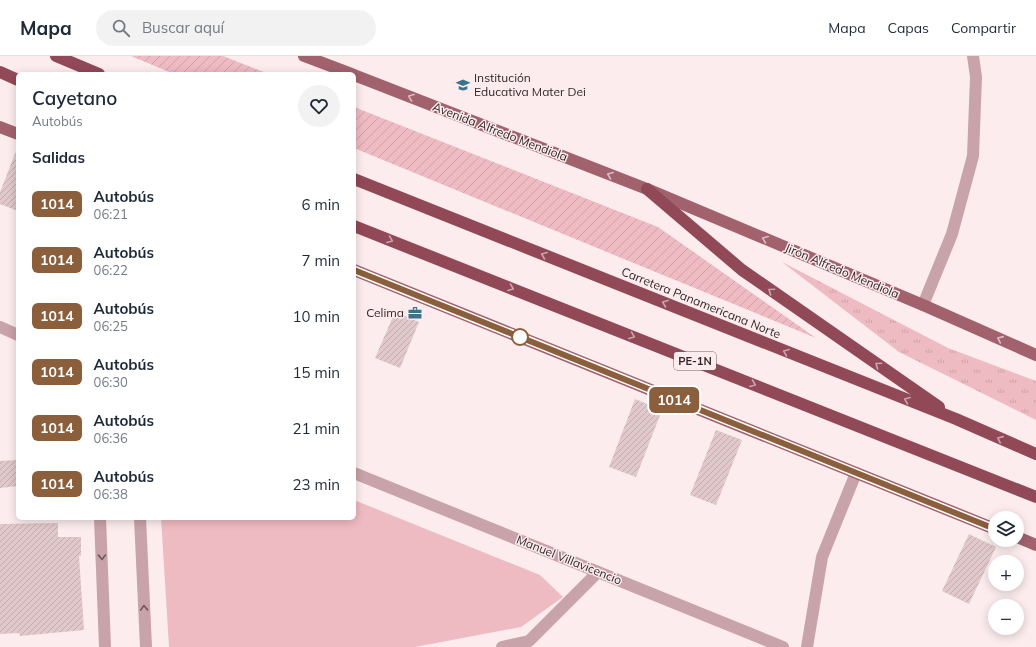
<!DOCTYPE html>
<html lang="es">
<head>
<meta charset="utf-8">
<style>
	body { margin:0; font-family:Mulish,sans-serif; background:#f2f2f3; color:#1f2937; height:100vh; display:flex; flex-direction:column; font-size:15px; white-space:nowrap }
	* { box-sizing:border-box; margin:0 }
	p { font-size:13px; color:#747a83 }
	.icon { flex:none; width:22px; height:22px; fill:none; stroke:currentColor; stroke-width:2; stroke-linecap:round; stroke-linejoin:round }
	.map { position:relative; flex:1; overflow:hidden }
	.side { position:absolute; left:16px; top:16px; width:340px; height:448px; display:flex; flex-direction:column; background:#fff; border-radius:6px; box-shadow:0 2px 10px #0003 }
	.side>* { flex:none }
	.badge { padding:0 8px; border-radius:6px; font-size:14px; line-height:26px }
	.controls { position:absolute; left:988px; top:455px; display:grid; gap:8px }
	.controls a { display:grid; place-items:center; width:36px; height:36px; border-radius:50%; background:#fff; box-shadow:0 2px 10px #0003; font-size:20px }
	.map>.badge { position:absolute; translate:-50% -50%; box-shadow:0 0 0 2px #fff }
	h2 { padding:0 16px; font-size:15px; line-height:36px }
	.round { display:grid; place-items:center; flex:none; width:42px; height:42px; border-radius:21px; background:#f2f2f3 }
	.summary { display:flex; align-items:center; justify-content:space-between; height:68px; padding:0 16px }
	h1 { font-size:19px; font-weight:600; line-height:30px }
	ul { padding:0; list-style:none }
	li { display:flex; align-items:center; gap:12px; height:56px; padding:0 16px }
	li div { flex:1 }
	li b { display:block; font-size:15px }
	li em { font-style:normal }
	li .badge { min-width:44px; font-weight:700; text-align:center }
	header { display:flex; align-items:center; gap:24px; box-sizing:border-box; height:56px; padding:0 20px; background:#fff; border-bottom:1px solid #e0e1e3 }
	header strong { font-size:19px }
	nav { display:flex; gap:22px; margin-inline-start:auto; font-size:14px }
	.search { width:280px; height:36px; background:#f2f2f3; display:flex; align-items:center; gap:10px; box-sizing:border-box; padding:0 14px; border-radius:22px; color:#747a83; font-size:15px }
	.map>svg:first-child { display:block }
	.grass { fill:url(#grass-tufts) }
	.park { fill:#eebbc2 }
	.garden { fill:url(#garden-furrows) }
	.building { fill:url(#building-hatch) }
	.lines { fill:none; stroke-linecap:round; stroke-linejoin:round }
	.minor { stroke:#c8a3a9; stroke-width:12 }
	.major { stroke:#a1626d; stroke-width:12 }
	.highway { stroke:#914958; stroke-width:12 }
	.oneway { stroke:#dcbcc1 }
	.oneway2 { stroke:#cca3aa }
	.oneway3 { stroke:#6d595c }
	.line-casing { stroke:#fff; stroke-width:9 }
	.line { stroke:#8b5e3c; stroke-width:6 }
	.stop-dot { fill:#fff; stroke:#8b5e3c; stroke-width:2 }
	.labels { text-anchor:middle; stroke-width:3; stroke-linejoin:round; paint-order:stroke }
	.shield { fill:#fcecee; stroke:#6e6264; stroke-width:1 }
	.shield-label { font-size:11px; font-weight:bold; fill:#312729 }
	.poi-label { font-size:12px; fill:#312729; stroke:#fcecee; text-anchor:start }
	.street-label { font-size:12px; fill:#312729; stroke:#fcecee }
</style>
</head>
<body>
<header>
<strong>Mapa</strong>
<div class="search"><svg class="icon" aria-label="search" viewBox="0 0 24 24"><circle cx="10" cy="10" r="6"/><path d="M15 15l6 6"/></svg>Buscar aquí</div>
<nav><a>Mapa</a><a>Capas</a><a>Compartir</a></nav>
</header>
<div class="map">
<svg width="1036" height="591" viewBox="0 0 1036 591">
	<defs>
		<pattern id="grass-tufts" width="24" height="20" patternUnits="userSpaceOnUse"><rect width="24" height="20" fill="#eebbc2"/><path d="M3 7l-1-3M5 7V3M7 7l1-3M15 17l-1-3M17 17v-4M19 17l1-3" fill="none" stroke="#cda1a7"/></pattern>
		<pattern id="garden-furrows" width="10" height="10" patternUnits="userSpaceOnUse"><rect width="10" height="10" fill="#eebbc2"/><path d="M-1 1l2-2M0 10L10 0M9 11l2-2" fill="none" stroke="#cda1a7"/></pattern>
		<pattern id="building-hatch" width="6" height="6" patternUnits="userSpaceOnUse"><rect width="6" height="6" fill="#e1c8cb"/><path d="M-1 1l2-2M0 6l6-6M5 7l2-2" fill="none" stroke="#c2acae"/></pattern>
	</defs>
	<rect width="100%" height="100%" fill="#fcecee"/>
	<!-- grass -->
	<polygon class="grass" points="782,206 948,292 1036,325 1036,364 899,296"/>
	<!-- park -->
	<polygon class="park" points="354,444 540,519 563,541 521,571 415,591 169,591 161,462 354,462"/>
	<!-- garden -->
	<g class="garden">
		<polygon points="131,0 223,0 269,18 174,18"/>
		<polygon points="354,51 658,171 816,282 354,92"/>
	</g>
	<!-- building -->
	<g class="building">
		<polygon points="17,93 18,94 18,155 0,148 0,136"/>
		<polygon points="395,256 419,266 400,312 375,302"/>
		<polygon points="635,343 662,354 636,421 609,411"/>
		<polygon points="716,374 742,384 716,449 690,439"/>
		<polygon points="18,404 18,430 0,432 0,405"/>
		<polygon points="58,467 58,481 81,481 81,500 79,500 84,574 20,580 19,577 0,578 0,468"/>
		<polygon points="969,478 996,491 969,548 942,535"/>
	</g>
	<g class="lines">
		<!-- minor -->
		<g class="minor">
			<polyline points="923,249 952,178 973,100 976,21 973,0"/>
			<polyline points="0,271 18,279"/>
			<polyline points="354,417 783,591"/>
			<polyline points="100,462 105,591"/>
			<polyline points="140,462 146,591"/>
			<polyline points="502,591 529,585 598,516"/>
			<polyline points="807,591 822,501 856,417"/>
		</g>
		<!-- major -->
		<g class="major">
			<polyline points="304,0 352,18"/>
			<polyline points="354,19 647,133 923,249 1036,299"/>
			<polyline points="0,71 18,78"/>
			<polyline points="354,214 995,473"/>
			<polyline points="1017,481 1036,489"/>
		</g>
		<!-- highway -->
		<g class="highway">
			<polyline points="56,0 99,18"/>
			<polyline points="0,16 18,24"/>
			<polyline points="354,123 956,363 1036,398"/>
			<polyline points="647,133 742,214 939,351"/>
			<polyline points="354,170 1036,441"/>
		</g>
	</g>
	<!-- one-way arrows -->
	<defs><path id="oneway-chevron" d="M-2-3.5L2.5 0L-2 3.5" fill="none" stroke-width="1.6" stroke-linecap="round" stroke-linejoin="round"/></defs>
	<g class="oneway">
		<use href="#oneway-chevron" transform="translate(411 41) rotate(-159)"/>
		<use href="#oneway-chevron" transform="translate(610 119) rotate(-159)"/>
		<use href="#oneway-chevron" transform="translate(765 183) rotate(-157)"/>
		<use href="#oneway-chevron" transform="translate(1000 283) rotate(-156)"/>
	</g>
	<g class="oneway2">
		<use href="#oneway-chevron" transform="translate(390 184) rotate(22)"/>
		<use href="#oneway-chevron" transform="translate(544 199) rotate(-158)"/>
		<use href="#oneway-chevron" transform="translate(511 232) rotate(22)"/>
		<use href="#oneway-chevron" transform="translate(771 235) rotate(-145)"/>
		<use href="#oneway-chevron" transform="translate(665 247) rotate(-158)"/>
		<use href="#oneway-chevron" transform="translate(632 280) rotate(22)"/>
		<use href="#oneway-chevron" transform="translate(786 296) rotate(-158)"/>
		<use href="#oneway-chevron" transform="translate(878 309) rotate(-145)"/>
		<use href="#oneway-chevron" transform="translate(753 328) rotate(22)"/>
		<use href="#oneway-chevron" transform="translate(907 344) rotate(-158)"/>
		<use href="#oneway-chevron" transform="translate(1000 383) rotate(-156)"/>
	</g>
	<g class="oneway3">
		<use href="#oneway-chevron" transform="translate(102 501) rotate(88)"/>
		<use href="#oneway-chevron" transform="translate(144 552) rotate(-92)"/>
	</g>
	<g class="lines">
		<!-- line casing -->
		<g class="line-casing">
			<polyline id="line" points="354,214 995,473"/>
		</g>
		<!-- line -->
		<use href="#line" class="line"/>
	</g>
	<!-- icons -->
	<defs>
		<g id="school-bare" transform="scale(1.08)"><path d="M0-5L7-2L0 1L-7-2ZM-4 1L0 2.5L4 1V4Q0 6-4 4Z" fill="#3a738d" stroke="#fcecee" stroke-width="2.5" paint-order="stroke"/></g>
		<g id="office-bare" transform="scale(1.08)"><path d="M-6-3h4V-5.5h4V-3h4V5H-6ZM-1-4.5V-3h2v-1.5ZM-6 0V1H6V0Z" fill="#3a738d" stroke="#fcecee" stroke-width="2.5" paint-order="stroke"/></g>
	</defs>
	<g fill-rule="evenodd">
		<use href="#school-bare" x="463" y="29"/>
		<use href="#office-bare" x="415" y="257"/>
	</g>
	<!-- markers -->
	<circle class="stop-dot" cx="520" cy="281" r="8"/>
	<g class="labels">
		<!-- shield labels -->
		<rect class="shield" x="674" y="296" width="42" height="18" rx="3"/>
		<g class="shield-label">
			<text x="695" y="309">PE-1N</text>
		</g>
		<!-- poi labels -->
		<g class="poi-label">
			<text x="474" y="26">Institución<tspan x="474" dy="14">Educativa Mater Dei</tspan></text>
			<text x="404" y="261" text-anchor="end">Celima</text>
		</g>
		<!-- street labels -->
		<g class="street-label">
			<text transform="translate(500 76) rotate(21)" y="4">Avenida Alfredo Mendiola</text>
			<text transform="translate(842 215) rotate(23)" y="4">Jirón Alfredo Mendiola</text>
			<text transform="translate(701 247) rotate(22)" y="4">Carretera Panamericana Norte</text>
			<text transform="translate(569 504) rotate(22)" y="4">Manuel Villavicencio</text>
		</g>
	</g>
</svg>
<div class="controls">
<a><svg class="icon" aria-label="layers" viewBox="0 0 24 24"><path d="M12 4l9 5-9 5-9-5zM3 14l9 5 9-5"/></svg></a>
<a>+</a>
<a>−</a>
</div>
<b class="badge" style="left:674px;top:344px;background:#8b5e3c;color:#fff">1014</b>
<section class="side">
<div class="summary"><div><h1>Cayetano</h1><p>Autobús</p></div><a class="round"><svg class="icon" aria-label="heart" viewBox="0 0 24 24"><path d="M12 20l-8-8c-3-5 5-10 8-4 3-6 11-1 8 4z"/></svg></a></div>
<h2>Salidas</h2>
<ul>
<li><span class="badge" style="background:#8b5e3c;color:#fff">1014</span><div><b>Autobús</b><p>06:21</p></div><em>6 min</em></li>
<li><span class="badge" style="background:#8b5e3c;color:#fff">1014</span><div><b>Autobús</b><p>06:22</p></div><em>7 min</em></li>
<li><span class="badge" style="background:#8b5e3c;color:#fff">1014</span><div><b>Autobús</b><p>06:25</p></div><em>10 min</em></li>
<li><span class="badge" style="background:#8b5e3c;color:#fff">1014</span><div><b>Autobús</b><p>06:30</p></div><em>15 min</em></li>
<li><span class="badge" style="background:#8b5e3c;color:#fff">1014</span><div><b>Autobús</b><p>06:36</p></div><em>21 min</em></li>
<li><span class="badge" style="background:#8b5e3c;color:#fff">1014</span><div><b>Autobús</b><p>06:38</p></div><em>23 min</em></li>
</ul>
</section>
</div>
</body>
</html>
